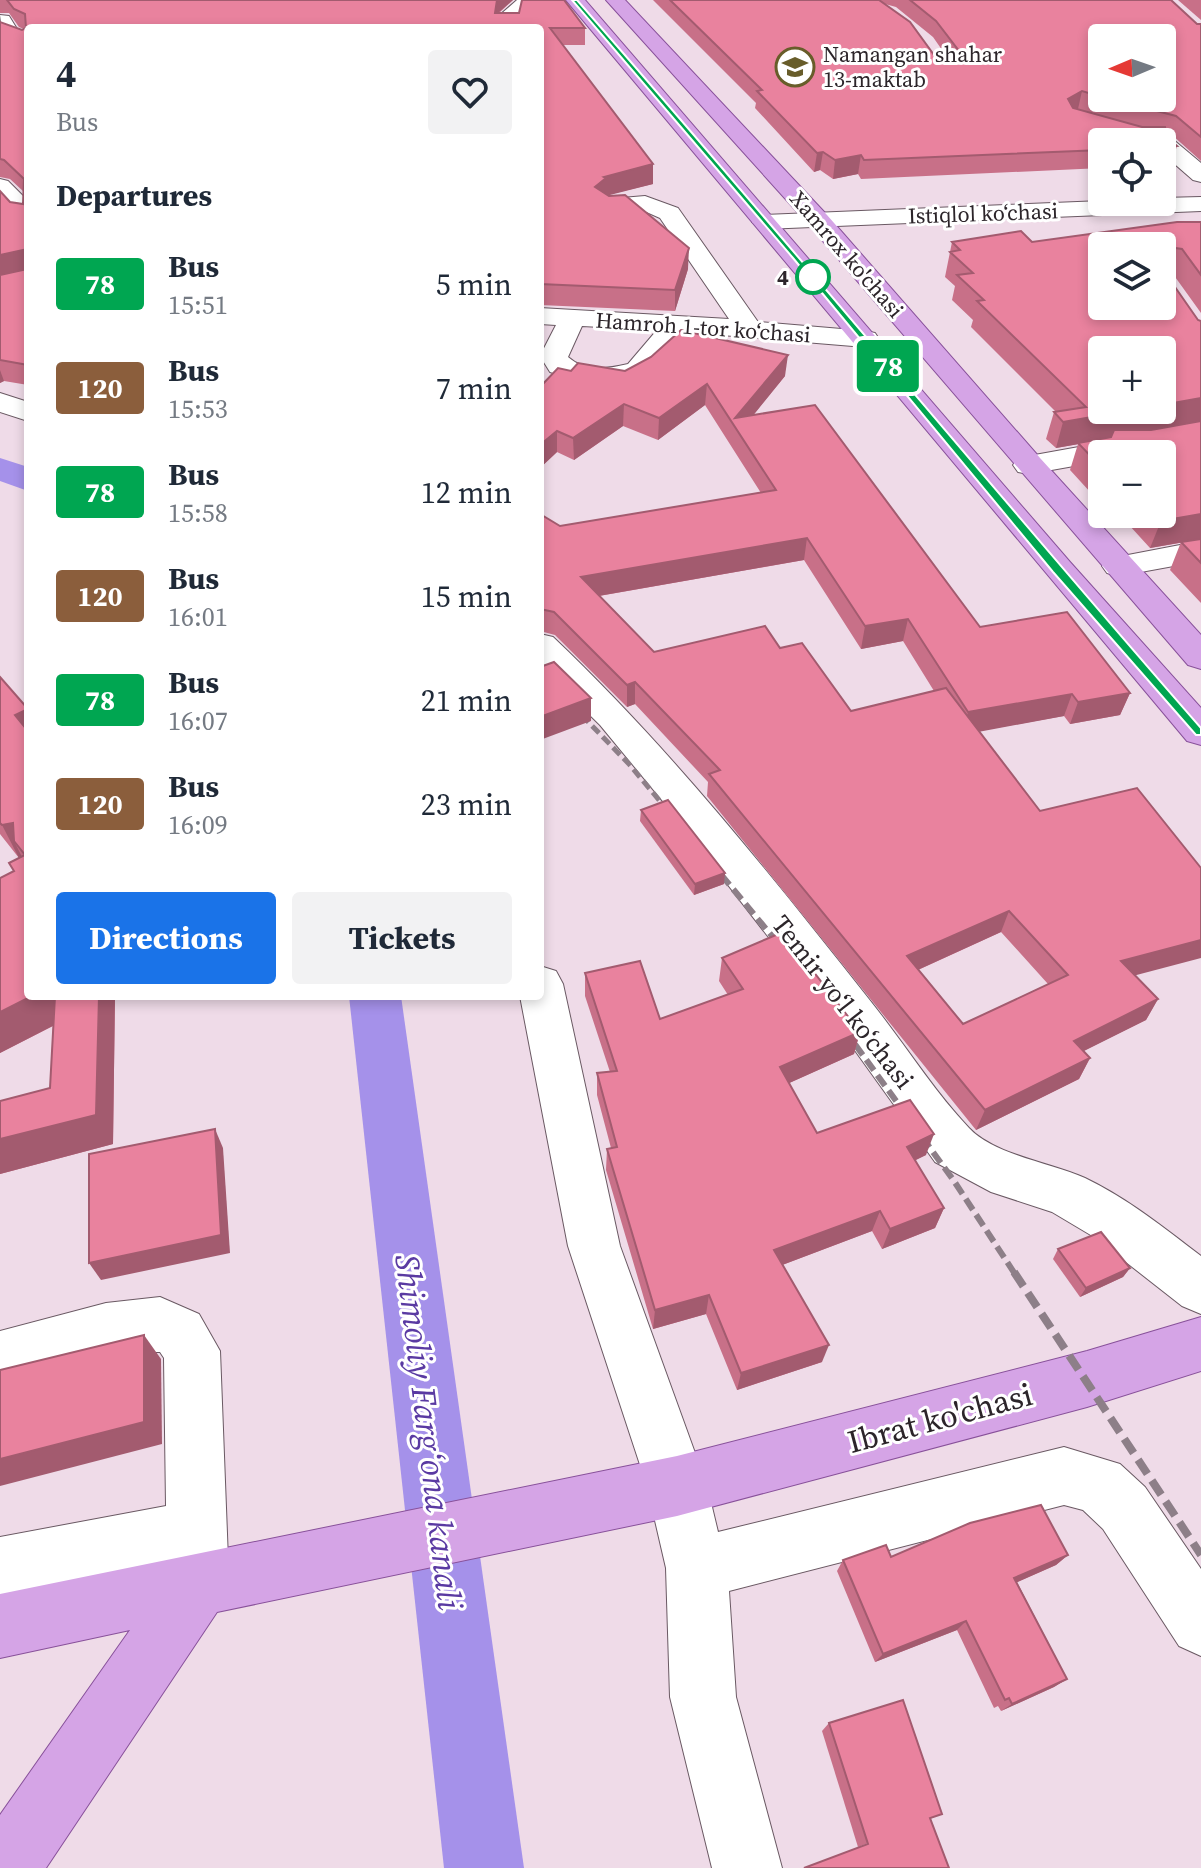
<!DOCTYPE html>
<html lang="en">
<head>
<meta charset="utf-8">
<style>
	body { margin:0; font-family:"Source Serif 4",serif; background:#f2f2f3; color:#1f2937; height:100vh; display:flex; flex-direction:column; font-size:30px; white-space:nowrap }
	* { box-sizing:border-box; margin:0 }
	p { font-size:26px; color:#747a83 }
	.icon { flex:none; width:44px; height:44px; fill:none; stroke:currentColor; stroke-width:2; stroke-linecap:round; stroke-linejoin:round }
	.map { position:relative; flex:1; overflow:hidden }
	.side { position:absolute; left:24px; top:24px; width:520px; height:976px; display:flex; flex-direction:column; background:#fff; border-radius:8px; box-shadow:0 4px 12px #0003 }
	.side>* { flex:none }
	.badge { padding:0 16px; border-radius:6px; font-size:28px; line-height:52px }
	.needle { width:52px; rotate:268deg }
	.fabs { position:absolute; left:1088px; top:24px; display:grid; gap:16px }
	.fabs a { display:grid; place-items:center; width:88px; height:88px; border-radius:8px; background:#fff; box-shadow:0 4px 12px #0003; font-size:40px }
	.map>.badge { position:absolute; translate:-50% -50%; box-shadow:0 0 0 4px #fff }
	h2 { padding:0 32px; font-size:30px; line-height:72px }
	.round { display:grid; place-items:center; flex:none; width:84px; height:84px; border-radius:8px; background:#f2f2f3 }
	.overview { display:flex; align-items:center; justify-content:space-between; height:136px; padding:0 32px }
	h1 { font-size:38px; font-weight:700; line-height:60px }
	.primary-button { display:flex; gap:16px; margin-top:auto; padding:16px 32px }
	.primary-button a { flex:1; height:92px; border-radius:8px; background:#1a73e8; color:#fff; font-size:32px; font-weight:700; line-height:92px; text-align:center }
	.primary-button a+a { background:#f2f2f3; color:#1f2937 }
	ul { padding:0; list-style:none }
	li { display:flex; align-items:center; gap:24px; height:104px; padding:0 32px }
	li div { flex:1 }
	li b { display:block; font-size:30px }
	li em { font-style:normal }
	li .badge { min-width:88px; font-weight:700; text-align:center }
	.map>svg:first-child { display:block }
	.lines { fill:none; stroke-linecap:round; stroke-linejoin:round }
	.canal { fill:#a591ea; fill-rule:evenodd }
	.minor-casing { stroke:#6a5963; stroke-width:2 }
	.major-casing { stroke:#88519a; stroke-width:2 }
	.minor { fill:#fff; fill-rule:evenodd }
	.major { fill:#d5a4e6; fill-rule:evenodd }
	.rail-far2 { stroke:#8d7f88; stroke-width:5; stroke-dasharray:10 5; stroke-linecap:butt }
	.rail-far1 { stroke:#8d7f88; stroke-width:6; stroke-dasharray:13 6; stroke-linecap:butt }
	.rail { stroke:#8d7f88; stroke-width:8; stroke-dasharray:17 8; stroke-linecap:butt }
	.wall { fill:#c87088; fill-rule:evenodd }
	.shaded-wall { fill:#a35b6f }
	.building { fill:#e9829e; stroke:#a35b6f; stroke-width:2; fill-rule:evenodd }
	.line { fill:#00a651; stroke:#fff; stroke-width:2 }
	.stop-dot { fill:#fff; stroke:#00a651; stroke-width:4 }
	.labels { text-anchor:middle; stroke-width:6; stroke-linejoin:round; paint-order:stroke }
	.far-poi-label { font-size:22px; fill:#2c252a; stroke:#fff; text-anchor:start }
	.far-street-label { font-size:22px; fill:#2c252a; stroke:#fff }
	.far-stop-label { font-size:22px; font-weight:bold; fill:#2c252a; stroke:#fff; text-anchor:end }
	.street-label { font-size:26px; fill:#2c252a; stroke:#fff }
	.near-street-label { font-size:32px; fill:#2c252a; stroke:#fff }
	.near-water-label { font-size:34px; font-style:italic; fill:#5a3aa2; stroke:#fff }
</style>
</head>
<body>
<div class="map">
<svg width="1201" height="1868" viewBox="0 0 1201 1868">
	<rect width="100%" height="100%" fill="#efdbe8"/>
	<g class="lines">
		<!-- canal -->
		<g class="canal">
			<polygon points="0,458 28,467 28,491 0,481"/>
			<polygon points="349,996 401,996 524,1868 444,1868"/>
		</g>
		<!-- minor casing -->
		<g class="minor-casing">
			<g id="minor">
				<polygon points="517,0 537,0 519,16 518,28 498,28 501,14"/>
				<polygon points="0,15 9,16 17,29 28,33 28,45 3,37"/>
				<polygon points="1162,135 1170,137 1201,163 1201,182 1193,180 1162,153 1162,142 1151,142"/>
				<polygon points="0,179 8,181 28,201 28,222 19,220 0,200"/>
				<path d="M 645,196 L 678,208 L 758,322 L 865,331 L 875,333 L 879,339 L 875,345 L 865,347 L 685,332 L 648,376 L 592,385 L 550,372 L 540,356 L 556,325 L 540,324 L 540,308 L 729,319 L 660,218 L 642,210 L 610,213 L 598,206 L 610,199 ZM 582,326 L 657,330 L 628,364 C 607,369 585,372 568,357 Z"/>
				<polygon points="1201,197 1201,211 764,229 752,222 764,215 1102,201 1162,202 1162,198"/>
				<polygon points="0,393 28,402 28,421 0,412"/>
				<polygon points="1201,425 1201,443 1141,454 1102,454 1102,461 1029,474 1018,472 1013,465 1018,458 1029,456"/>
				<polygon points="1201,541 1201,561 1119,576 1107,573 1102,566 1107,559"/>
				<path d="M 540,634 L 553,637 C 669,747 769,873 868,998 C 902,1040 932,1089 969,1128 C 994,1155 1052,1163 1085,1178 C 1127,1198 1164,1228 1201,1256 L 1201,1314 L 1182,1306 L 1094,1237 L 1052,1212 L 991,1192 L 935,1162 L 836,1024 L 666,805 L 600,725 L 540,666 Z"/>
				<polygon points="540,966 556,971 563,984 620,1246 707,1486 718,1532 1064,1447 1120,1464 1145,1487 1201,1569 1201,1656 1179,1646 1103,1529 1083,1510 1064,1505 729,1591 736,1697 782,1868 712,1868 670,1697 666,1568 647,1486 568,1246 520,996 540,996"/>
				<polygon points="160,1297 199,1314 220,1351 229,1586 220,1608 198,1617 176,1608 167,1586 167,1567 0,1599 0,1537 166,1506 164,1358 160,1352 128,1352 0,1385 0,1331 106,1303"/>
			</g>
		</g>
		<!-- major casing -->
		<g class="major-casing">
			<g id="major">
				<polygon points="566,0 585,0 1070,562 1201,708 1201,745 1187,741"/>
				<polygon points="606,0 625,0 827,215 1040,458 1201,635 1201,669 1188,665 809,225"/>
				<polygon points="1201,1317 1201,1371 1087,1407 677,1516 217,1612 46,1868 0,1868 0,1815 130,1630 0,1658 0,1594 677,1456 1087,1351"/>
			</g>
		</g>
		<!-- minor -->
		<use href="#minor" class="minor"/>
		<!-- major -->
		<use href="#major" class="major"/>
		<!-- rail-far2 -->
		<polyline class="rail-far2" points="540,672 629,764 675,819"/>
		<!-- rail-far1 -->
		<g class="rail-far1">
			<polyline points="673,817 676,820"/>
			<polyline points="709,860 786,953"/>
			<polyline points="844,1029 954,1181 1015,1274"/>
		</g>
		<!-- rail -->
		<polyline class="rail" points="1014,1272 1201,1555"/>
	</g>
	<!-- wall -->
	<g class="wall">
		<polygon points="0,0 513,0 499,13 585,28 585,45 563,45 653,184 607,195 688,269 675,311 540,305 540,28 28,28 28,385 4,381 0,383 0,191 10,202 23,204 24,192 10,179 0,177 0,22 22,30 24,29 19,27 9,13 0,13"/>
		<path d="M 653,0 L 1171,0 L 1197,24 L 1201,24 L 1201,161 L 1171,134 L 1165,133 L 1166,137 L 1177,146 L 1171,165 L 1162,165 L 1162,142 L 1102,142 L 1102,168 L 861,179 L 858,174 L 833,179 L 820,170 L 814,172 L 755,108 L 756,103 ZM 885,4 L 896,7 L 933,37 L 949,60 L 948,61 L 937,59 ZM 1102,38 L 1162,98 L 1102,98 Z"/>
		<polygon points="1178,0 1201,0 1201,20"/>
		<polygon points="1201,222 1201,313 1173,274 1168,273 1168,277 1198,320 1201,321 1201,603 1170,570 1181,542 1185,542 1150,548 1119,514 1112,515 1110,514 1162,514 1102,454 1102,505 1070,470 1078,444 1056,448 1046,439 1054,412 1056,412 971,327 973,320 952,300 955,286 945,277 952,242 1032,242"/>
		<path d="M 571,371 L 625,371 L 785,376 L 753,415 L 980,627 L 1130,693 L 1120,715 L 1070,724 L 1064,716 L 979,731 L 1135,976 L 1158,999 L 1146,1020 L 1083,1051 L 1090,1058 L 1079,1079 L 976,1130 L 707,796 L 708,782 L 635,704 L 627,707 L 555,635 L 540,631 L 540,514 L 560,526 L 761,493 L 705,405 L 658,440 L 623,426 L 574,460 L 557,452 L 540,468 ZM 804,560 L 861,649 L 903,641 L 934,691 L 851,711 L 780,648 L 654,652 L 599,596 ZM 1001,932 L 1048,984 L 963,1024 L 918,970 Z"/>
		<polygon points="0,677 28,709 28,996 115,996 113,1144 0,1174 0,1101 50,1088 53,1026 0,1053 0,878 14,872 9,863 19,858 0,834"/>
		<polygon points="641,810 724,884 694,895 640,821"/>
		<polygon points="722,958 860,1032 854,1054 789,1083 817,1133 926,1155 915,1160 944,1208 935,1228 882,1249 872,1231 782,1265 822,1362 737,1390 706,1314 653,1329 606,1170 607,1149 611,1148 597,1095 597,1073 610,1072 585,996 585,973 660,1019 728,995 719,981"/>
		<polygon points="1058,1249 1130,1268 1123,1277 1080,1297 1053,1259"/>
		<polygon points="1068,1555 1056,1565 1017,1582 1067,1679 1054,1687 1001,1711 998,1706 994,1708 957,1630 875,1662 837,1571 843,1560 891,1557"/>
		<polygon points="829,1723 942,1814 858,1847 822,1731"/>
	</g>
	<!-- shaded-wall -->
	<g class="shaded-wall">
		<polygon points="497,0 513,0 499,12 496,28 495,13"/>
		<polygon points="1082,91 1078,109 1063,117 1068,99"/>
		<polygon points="823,152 820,170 814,172 817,153"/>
		<polygon points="861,155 858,174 833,179 835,160"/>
		<polygon points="653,164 653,184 606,196 595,187 604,177"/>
		<polygon points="689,248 688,269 675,311 675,290"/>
		<polygon points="23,250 28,271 0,277 0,255"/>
		<polygon points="788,355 785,376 739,433 735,418"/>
		<polygon points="0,370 4,381 0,383"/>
		<polygon points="707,384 705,405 658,440 659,418"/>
		<polygon points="1201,398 1201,423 1056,448 1063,422 1132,410 1162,410 1162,405"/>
		<polygon points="624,404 623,426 574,460 573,438"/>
		<polygon points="557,431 557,452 540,468 540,445"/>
		<polygon points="1201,514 1201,539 1150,548 1161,521"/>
		<polygon points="807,538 804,560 581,599 581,577"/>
		<polygon points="908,619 903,641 861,649 865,626"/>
		<polygon points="635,682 635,704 627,707 627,685"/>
		<polygon points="1130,693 1120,715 1070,724 1078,702"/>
		<polygon points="1072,694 1064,716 962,735 968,712"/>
		<polygon points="591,698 591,721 540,740 540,717"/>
		<polygon points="28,709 28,744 15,715"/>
		<polygon points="13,823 14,841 22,857 19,858 2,825"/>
		<polygon points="725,873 724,884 694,895 695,884"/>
		<polygon points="1009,911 1001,932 900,978 907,956"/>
		<polygon points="1201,940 1201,958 1110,982 1121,961"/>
		<polygon points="32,996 62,996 72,1016 0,1053 0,1012"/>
		<polygon points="99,996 115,996 113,1144 0,1174 0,1139 96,1115"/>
		<polygon points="1158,999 1146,1020 1064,1061 1074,1041"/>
		<polygon points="860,1032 854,1054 776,1089 780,1067"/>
		<polygon points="1090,1058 1079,1079 976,1130 985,1110"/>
		<polygon points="215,1129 223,1148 230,1253 101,1280 89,1263"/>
		<polygon points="934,1134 926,1155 900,1168 907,1147"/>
		<polygon points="944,1208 935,1228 882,1249 890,1229"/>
		<polygon points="880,1211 872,1231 769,1270 774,1250"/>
		<polygon points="1130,1268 1123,1277 1080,1297 1086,1288"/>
		<polygon points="709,1295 706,1314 653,1329 655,1310"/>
		<polygon points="144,1335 161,1359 162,1444 0,1486 0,1459"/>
		<polygon points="829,1345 822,1362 737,1390 741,1373"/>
		<polygon points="1068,1555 1056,1565 1004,1588 1014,1578"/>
		<polygon points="966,1621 957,1630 875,1662 883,1654"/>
		<polygon points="1067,1679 1054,1687 1001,1711 1012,1704"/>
	</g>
	<!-- building -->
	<g class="building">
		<polygon points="7,0 497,0 495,13 519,13 522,0 564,0 585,28 550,28 653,164 604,177 606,178 595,187 609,196 625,195 689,248 675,290 540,284 540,28 28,28 28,365 0,360 0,275 23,270 23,250 0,255 0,191 10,202 23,204 24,179 4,160 0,159 0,22 22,30 26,28 25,14 14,9"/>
		<polygon points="670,0 879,0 910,22 937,59 948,61 959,51 936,21 910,0 1171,0 1197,24 1201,24 1201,137 1176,116 1107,98 1162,98 1162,38 1102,38 1102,97 1082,91 1068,99 1073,108 1142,127 1165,127 1166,137 1177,146 1162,147 1162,142 1102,142 1102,150 864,160 861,155 835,160 823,152 817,153 757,91 762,90"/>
		<path d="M 1177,222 L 1201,222 L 1201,275 L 1182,249 L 1168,247 L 1168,277 L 1198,320 L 1201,321 L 1201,398 L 1162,405 L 1162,350 L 1102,350 L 1102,410 L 1132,410 L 1063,422 L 1054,412 L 1086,407 L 977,301 L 984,300 L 957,275 L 973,273 L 950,252 L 960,250 L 952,242 L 1021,231 L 1032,242 ZM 1102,246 L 1162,246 L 1162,306 L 1102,306 Z"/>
		<path d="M 681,330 L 788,355 L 735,418 L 815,405 L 980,627 L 1067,612 L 1130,693 L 1078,702 L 1072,694 L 968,712 L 908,619 L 865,626 L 807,538 L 581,577 L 654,652 L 765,626 L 780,648 L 802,643 L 851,711 L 946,688 L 1040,811 L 1137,788 L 1201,868 L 1201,940 L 1121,961 L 1158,999 L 1074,1041 L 1090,1058 L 985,1110 L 709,774 L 720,770 L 635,682 L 627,685 L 554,612 L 540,609 L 540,514 L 560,526 L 776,490 L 707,384 L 659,418 L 624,404 L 573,438 L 557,431 L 540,445 L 540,387 L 558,368 L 571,371 L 578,363 L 625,371 L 651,357 ZM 1009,911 L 1068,975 L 963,1024 L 907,956 Z"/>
		<polygon points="1201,421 1201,514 1161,521 1154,514 1162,514 1162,454 1102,454 1102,468 1078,443 1111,437 1114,430 1151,430"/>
		<polygon points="1201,539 1201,563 1181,542"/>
		<polygon points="554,662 591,698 540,717 540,667"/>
		<polygon points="0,677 28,709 15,715 28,731 28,996 32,996 0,1012 0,878 14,871 9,863 25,855 14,841 13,823 2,825 0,823"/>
		<polygon points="668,800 725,873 695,884 641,810"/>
		<polygon points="783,932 860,1032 780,1067 817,1133 910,1100 934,1134 907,1147 944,1208 890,1229 880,1211 774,1250 829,1345 741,1373 709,1295 655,1310 607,1149 617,1147 597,1073 617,1071 585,973 640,961 660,1019 743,989 722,958"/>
		<polygon points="55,996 99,996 96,1115 0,1139 0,1101 50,1088"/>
		<polygon points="215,1129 221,1235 89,1263 89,1154"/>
		<polygon points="1101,1232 1130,1268 1086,1288 1058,1249"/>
		<polygon points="144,1335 144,1422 0,1459 0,1370"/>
		<polygon points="1041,1505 1068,1555 1014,1578 1067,1679 1012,1704 1009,1698 1005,1700 966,1621 883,1654 843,1560 886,1545 891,1557 970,1523"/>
		<polygon points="903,1700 942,1814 930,1818 949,1868 804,1868 868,1844 829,1723"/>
	</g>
	<!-- line -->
	<path class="line" d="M 572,0 L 577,0 C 788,241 992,489 1201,728 L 1201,735 L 1196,735 L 1053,572 L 793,258 Z"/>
	<!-- icons -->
	<defs>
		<g id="school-ring" transform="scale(2)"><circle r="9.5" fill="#fff" stroke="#685d2a" stroke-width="1.5"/><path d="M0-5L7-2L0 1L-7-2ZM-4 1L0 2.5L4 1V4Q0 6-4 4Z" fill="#685d2a"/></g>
	</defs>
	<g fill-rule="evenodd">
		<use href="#school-ring" x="795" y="67"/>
	</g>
	<!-- markers -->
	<circle class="stop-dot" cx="813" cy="277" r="16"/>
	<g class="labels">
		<!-- far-poi labels -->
		<g class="far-poi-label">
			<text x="823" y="62">Namangan shahar<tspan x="823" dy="25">13-maktab</tspan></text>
		</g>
		<!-- far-street labels -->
		<g class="far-street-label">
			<text transform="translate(983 213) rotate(-2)" y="8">Istiqlol koʻchasi</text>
			<text transform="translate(847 254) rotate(49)" y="8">Xamrox ko'chasi</text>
			<text transform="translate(703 327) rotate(4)" y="8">Hamroh 1-tor koʻchasi</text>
		</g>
		<!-- far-stop labels -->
		<g class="far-stop-label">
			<text x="789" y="285">4</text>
		</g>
		<!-- street labels -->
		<g class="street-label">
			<text transform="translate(843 1002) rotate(52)" y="9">Temir yoʻl koʻchasi</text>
		</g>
		<!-- near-street labels -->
		<g class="near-street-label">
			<text transform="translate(940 1418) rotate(-15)" y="11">Ibrat ko'chasi</text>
		</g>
		<!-- near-water labels -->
		<g class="near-water-label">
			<text transform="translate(429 1432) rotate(83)" y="12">Shimoliy Fargʻona kanali</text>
		</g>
	</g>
</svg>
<div class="fabs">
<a><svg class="needle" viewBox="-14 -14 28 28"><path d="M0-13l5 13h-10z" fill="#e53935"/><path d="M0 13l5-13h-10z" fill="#747a83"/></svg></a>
<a><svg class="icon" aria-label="locate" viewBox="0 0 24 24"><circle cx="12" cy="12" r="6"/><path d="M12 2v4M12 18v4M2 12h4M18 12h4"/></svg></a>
<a><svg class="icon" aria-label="layers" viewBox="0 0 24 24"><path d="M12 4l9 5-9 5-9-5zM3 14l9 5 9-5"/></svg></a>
<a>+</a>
<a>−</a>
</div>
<b class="badge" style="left:888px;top:366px;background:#00a651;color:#fff">78</b>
<section class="side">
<div class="overview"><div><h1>4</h1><p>Bus</p></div><a class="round"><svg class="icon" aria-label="heart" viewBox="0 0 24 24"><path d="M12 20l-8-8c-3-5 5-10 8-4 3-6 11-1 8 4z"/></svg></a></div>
<h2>Departures</h2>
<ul>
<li><span class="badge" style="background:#00a651;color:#fff">78</span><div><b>Bus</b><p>15:51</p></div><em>5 min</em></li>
<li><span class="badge" style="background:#8b5e3c;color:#fff">120</span><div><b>Bus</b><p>15:53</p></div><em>7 min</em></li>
<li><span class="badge" style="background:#00a651;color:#fff">78</span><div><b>Bus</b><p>15:58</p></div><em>12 min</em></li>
<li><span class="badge" style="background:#8b5e3c;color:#fff">120</span><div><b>Bus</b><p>16:01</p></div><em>15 min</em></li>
<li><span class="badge" style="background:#00a651;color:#fff">78</span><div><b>Bus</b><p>16:07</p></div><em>21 min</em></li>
<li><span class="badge" style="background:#8b5e3c;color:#fff">120</span><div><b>Bus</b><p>16:09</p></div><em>23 min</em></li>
</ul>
<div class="primary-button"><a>Directions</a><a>Tickets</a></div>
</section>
</div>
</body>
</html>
